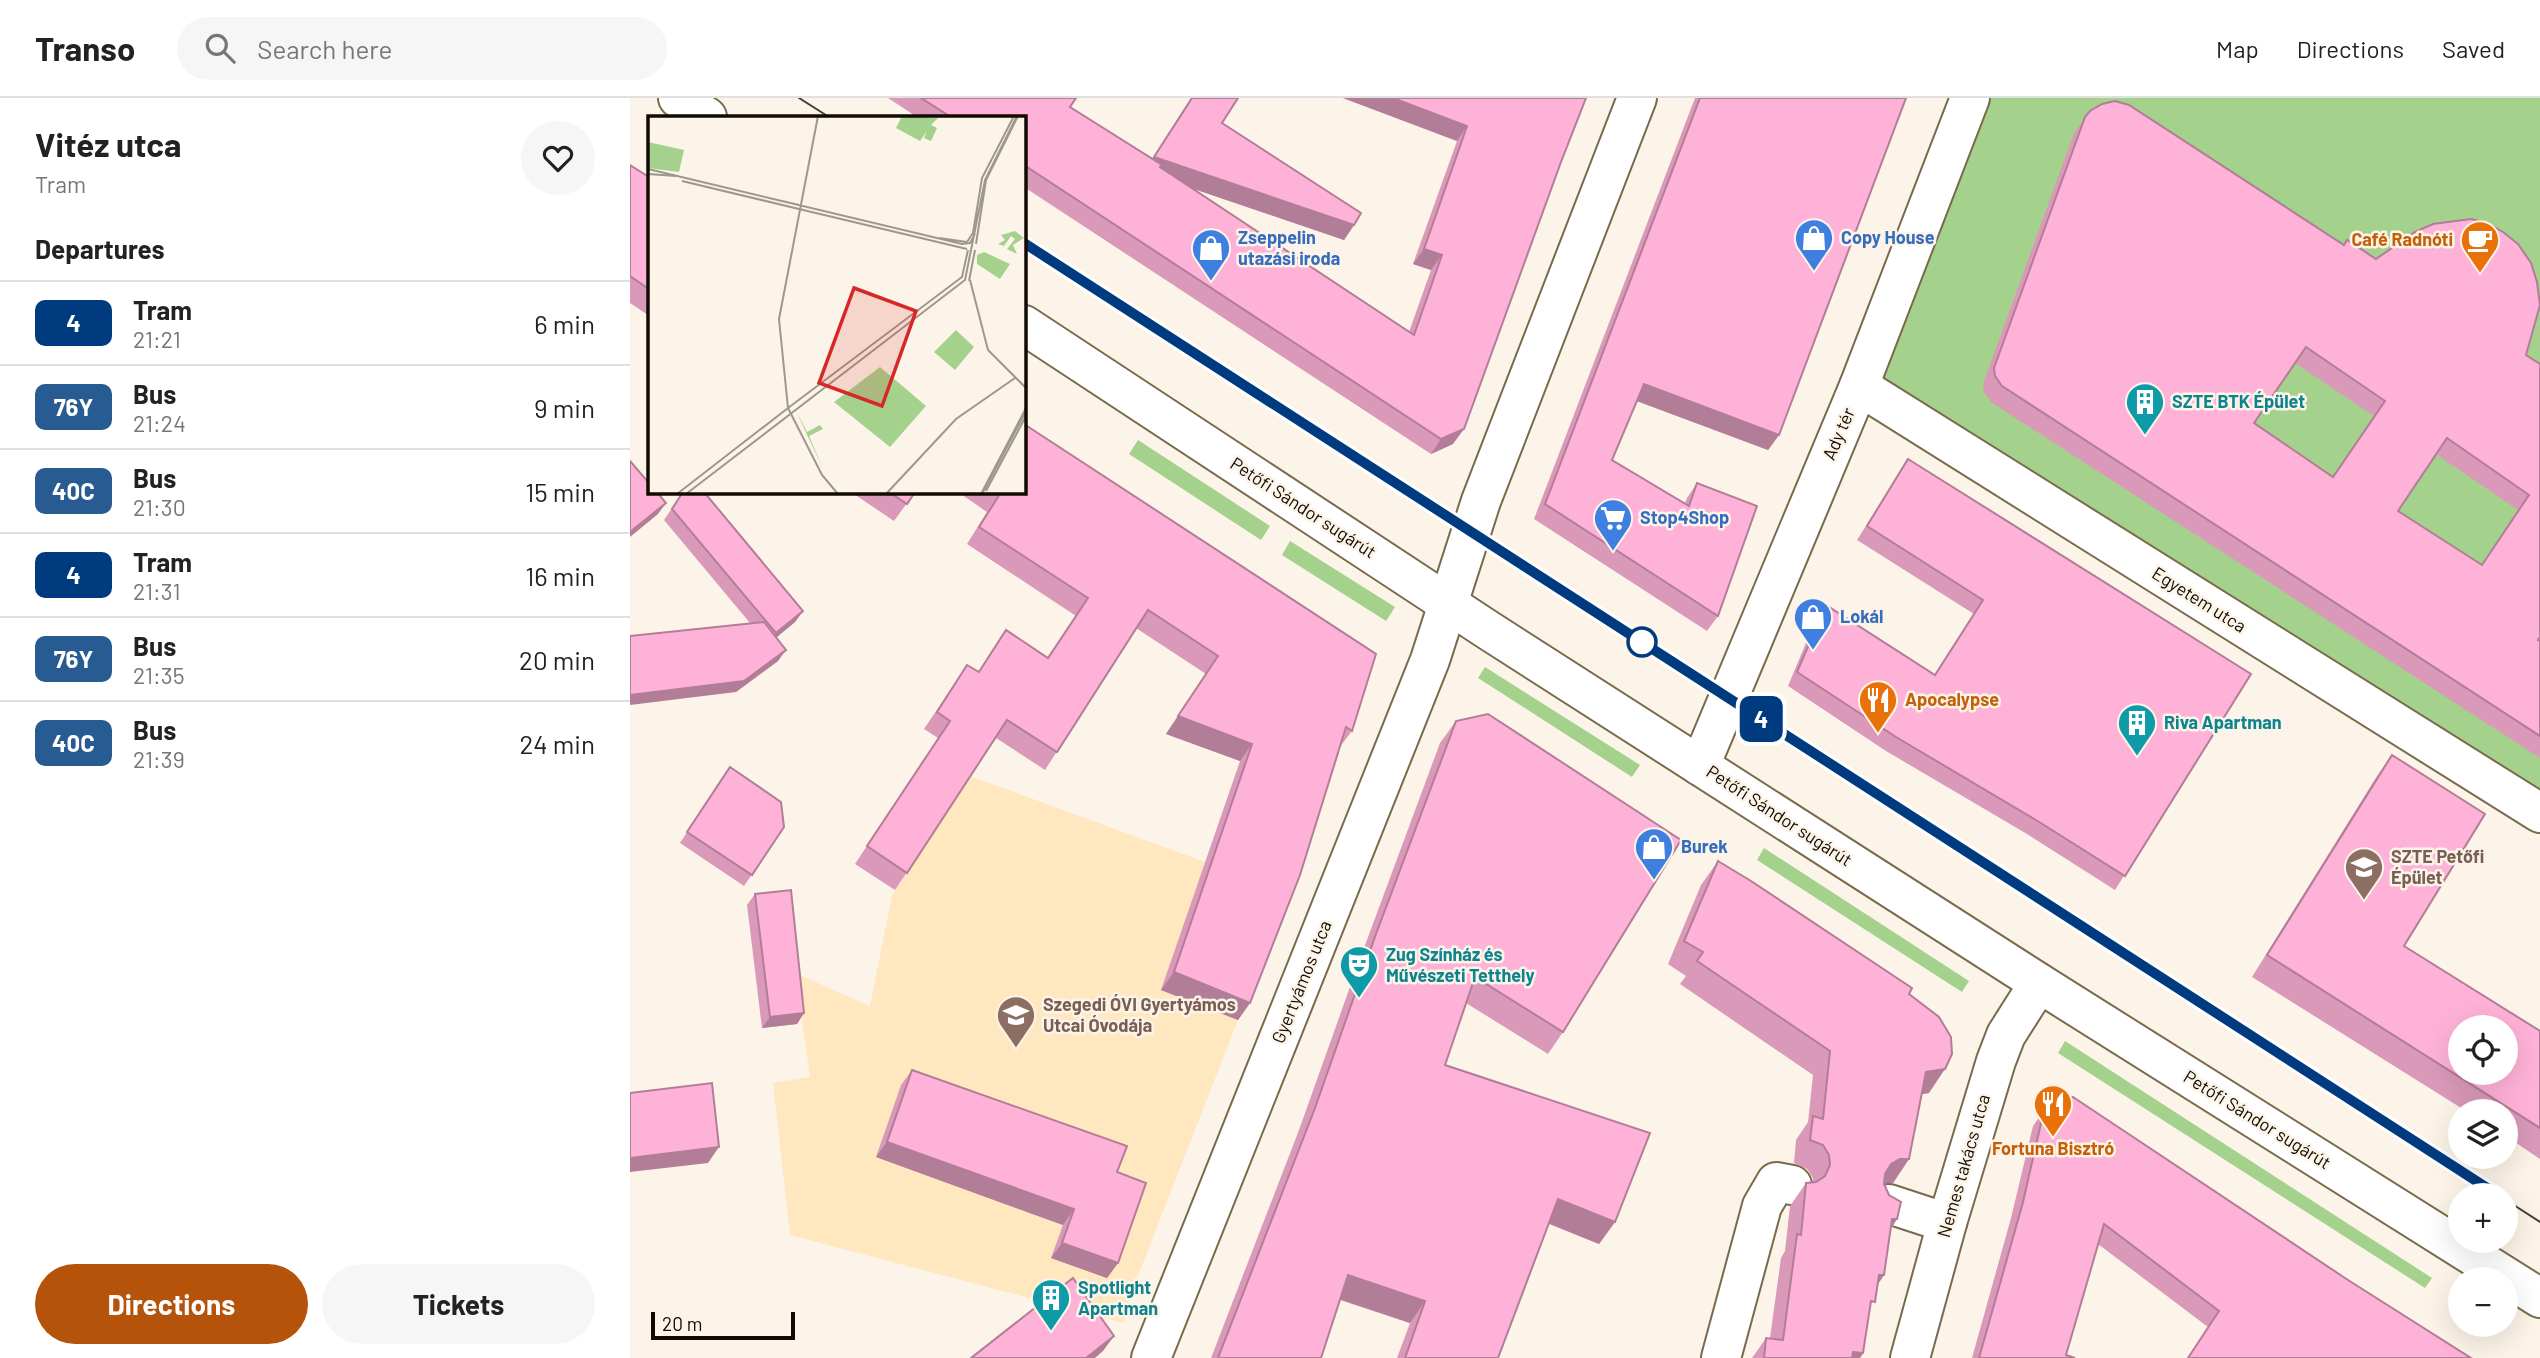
<!DOCTYPE html>
<html lang="en">
<head>
<meta charset="utf-8">
<style>
	body { margin:0; font-family:Barlow,sans-serif; background:#f6f6f6; color:#222; height:100vh; display:flex; flex-direction:column; font-size:26px; white-space:nowrap }
	* { box-sizing:border-box; margin:0 }
	p { font-size:23px; color:#767676 }
	.icon { flex:none; width:38px; height:38px; fill:none; stroke:currentColor; stroke-width:2; stroke-linecap:round; stroke-linejoin:round }
	.map { position:relative; flex:1; overflow:hidden }
	.sheet { display:flex; flex-direction:column; background:#fff; width:630px }
	.sheet>* { flex:none }
	.badge { padding:0 14px; border-radius:10px; font-size:24px; line-height:46px }
	.fabs { position:absolute; left:1818px; top:917px; display:grid; gap:14px }
	.fabs a { display:grid; place-items:center; width:70px; height:70px; border-radius:50%; background:#fff; box-shadow:0 7px 28px #0002; font-size:35px }
	.scale { position:absolute; left:21px; bottom:18px; width:144px; box-sizing:border-box; padding-left:7px; border:4px solid #110b03; border-top:0; font-size:19px; line-height:24px; white-space:nowrap; color:#110b03; -webkit-text-stroke:5px #fcf4e8; paint-order:stroke }
	.map>.badge { position:absolute; translate:-50% -50%; box-shadow:0 0 0 4px #fff }
	h2 { padding:0 35px; font-size:26px; line-height:63px }
	.round { display:grid; place-items:center; flex:none; width:74px; height:74px; border-radius:37px; background:#f6f6f6 }
	.overview { display:flex; align-items:center; justify-content:space-between; height:119px; padding:0 35px }
	h1 { font-size:33px; font-weight:700; line-height:52px }
	.primary-button { display:flex; gap:14px; margin-top:auto; padding:14px 35px }
	.primary-button a { flex:1; height:80px; border-radius:42px; background:#b45309; color:#fff; font-size:28px; font-weight:700; line-height:80px; text-align:center }
	.primary-button a+a { background:#f6f6f6; color:#222 }
	ul { padding:0; list-style:none }
	li { display:flex; align-items:center; gap:21px; height:84px; padding:0 35px; border-top:2px solid #e0e0e0 }
	li div { flex:1 }
	li b { display:block; font-size:26px }
	li em { font-style:normal }
	li .badge { min-width:77px; font-weight:700; text-align:center }
	header { display:flex; align-items:center; gap:42px; box-sizing:border-box; height:98px; padding:0 35px; background:#fff; border-bottom:2px solid #e0e0e0 }
	header strong { font-size:33px }
	nav { display:flex; gap:38px; margin-inline-start:auto; font-size:24px }
	.search { width:490px; height:63px; background:#f6f6f6; display:flex; align-items:center; gap:18px; box-sizing:border-box; padding:0 24px; border-radius:38px; color:#767676; font-size:26px }
	main { display:flex; flex:1; min-height:0 }
	.map>svg:first-child { display:block }
	.built { fill:#ffe7c0 }
	.green { fill:#a4d28d }
	.lines { fill:none; stroke-linecap:round; stroke-linejoin:round }
	.minor-casing { stroke:#7a6a4d; stroke-width:42 }
	.minor { stroke:#fff; stroke-width:38 }
	.tram { stroke:#453e35; stroke-width:2 }
	.wall { fill:#da99b9; fill-rule:evenodd }
	.shaded-wall { fill:#b27d96 }
	.building { fill:#feb2d7; stroke:#b27d96; stroke-width:2; fill-rule:evenodd }
	.line-casing { stroke:#fff; stroke-width:16 }
	.line { stroke:#003b80; stroke-width:10 }
	.stop-dot { fill:#fff; stroke:#003b80; stroke-width:3.5 }
	.labels { text-anchor:middle; stroke-width:5; stroke-linejoin:round; paint-order:stroke }
	.shop-label { font-size:18px; font-weight:bold; fill:#366cbe; stroke:#fcf4e8; text-anchor:start }
	.food-label { font-size:18px; font-weight:bold; fill:#c56008; stroke:#fcf4e8; text-anchor:end }
	.culture-label { font-size:18px; font-weight:bold; fill:#0d838f; stroke:#fcf4e8; text-anchor:start }
	.street-label { font-size:18px; fill:#110b03; stroke:#fcf4e8 }
	.education-label { font-size:18px; font-weight:bold; fill:#785e54; stroke:#fcf4e8; text-anchor:start }
	.inset-road { fill:none; stroke:#9e978c; stroke-width:2 }
	.view { fill:#d62828; fill-opacity:0.15; stroke:#d62828; stroke-width:3.5 }
	.inset-edge { fill:none; stroke:#110b03; stroke-width:3.5 }
</style>
</head>
<body>
<header>
<strong>Transo</strong>
<div class="search"><svg class="icon" aria-label="search" viewBox="0 0 24 24"><circle cx="10" cy="10" r="6"/><path d="M15 15l6 6"/></svg>Search here</div>
<nav><a>Map</a><a>Directions</a><a>Saved</a></nav>
</header>
<main>
<section class="sheet">
<div class="overview"><div><h1>Vitéz utca</h1><p>Tram</p></div><a class="round"><svg class="icon" aria-label="heart" viewBox="0 0 24 24"><path d="M12 20l-8-8c-3-5 5-10 8-4 3-6 11-1 8 4z"/></svg></a></div>
<h2>Departures</h2>
<ul>
<li><span class="badge" style="background:#003b80;color:#fff">4</span><div><b>Tram</b><p>21:21</p></div><em>6 min</em></li>
<li><span class="badge" style="background:#275b91;color:#fff">76Y</span><div><b>Bus</b><p>21:24</p></div><em>9 min</em></li>
<li><span class="badge" style="background:#275b91;color:#fff">40C</span><div><b>Bus</b><p>21:30</p></div><em>15 min</em></li>
<li><span class="badge" style="background:#003b80;color:#fff">4</span><div><b>Tram</b><p>21:31</p></div><em>16 min</em></li>
<li><span class="badge" style="background:#275b91;color:#fff">76Y</span><div><b>Bus</b><p>21:35</p></div><em>20 min</em></li>
<li><span class="badge" style="background:#275b91;color:#fff">40C</span><div><b>Bus</b><p>21:39</p></div><em>24 min</em></li>
</ul>
<div class="primary-button"><a>Directions</a><a>Tickets</a></div>
</section>
<div class="map">
<svg width="1910" height="1260" viewBox="0 0 1910 1260">
	<rect width="100%" height="100%" fill="#fcf4e8"/>
	<!-- built -->
	<polygon class="built" points="340,678 575,764 532,892 608,922 502,1193 494,1225 160,1137 143,985 180,979 165,875 240,908 262,797"/>
	<!-- green -->
	<g class="green">
		<polygon points="1336,0 1910,0 1910,713 1229,288"/>
		<polygon points="508,342 640,428 631,442 499,356"/>
		<polygon points="660,443 765,509 756,523 652,457"/>
		<polygon points="855,569 1010,667 1002,679 848,580"/>
		<polygon points="1134,750 1339,883 1332,894 1127,762"/>
		<polygon points="1435,943 1802,1180 1795,1190 1428,955"/>
	</g>
	<g class="lines">
		<!-- minor casing -->
		<g class="minor-casing">
			<g id="minor">
				<polyline points="48,0 77,19"/>
				<polyline points="394,227 858,532 1409,885 1910,1200"/>
				<polyline points="1229,288 1910,715"/>
				<polyline points="1070,668 1229,288 1340,0"/>
				<polyline points="1259,1106 1317,1125"/>
				<polyline points="521,1260 800,562 851,403 1007,0"/>
				<polyline points="1091,1260 1132,1108 1146,1084 1162,1087"/>
				<polyline points="1280,1260 1317,1125 1366,963 1376,937 1409,885"/>
			</g>
		</g>
		<!-- minor -->
		<use href="#minor" class="minor"/>
		<!-- tram -->
		<g class="tram">
			<polyline points="169,0 199,19"/>
			<polyline points="394,145 1868,1097"/>
			<polyline points="1876,1102 1910,1124"/>
		</g>
	</g>
	<!-- wall -->
	<g class="wall">
		<polygon points="258,0 446,0 440,9 522,61 561,0 608,0 592,25 724,127 714,142 564,91 779,234 801,172 783,166 827,43 713,0 956,0 823,346 801,356 394,89 394,19 287,19"/>
		<polygon points="1065,0 1276,0 1149,337 1138,352 1007,303 982,362 1055,405 1057,400 1067,385 1088,518 1077,533 904,421"/>
		<path d="M 1460,13 L 1714,147 L 1896,257 L 1908,542 L 1910,543 L 1910,660 L 1361,304 L 1354,294 L 1353,286 L 1444,35 ZM 1665,265 L 1744,318 L 1703,379 L 1624,325 ZM 1806,356 L 1888,412 L 1851,467 L 1768,413 Z"/>
		<polygon points="0,67 19,79 19,215 18,217 0,205"/>
		<polygon points="1278,361 1621,576 1485,792 1397,736 1256,653 1158,588 1186,521 1196,507 1305,577 1344,516 1227,442"/>
		<polygon points="53,394 173,513 165,524 146,540 148,563 106,594 120,525 34,422"/>
		<polygon points="221,394 285,394 264,423"/>
		<polygon points="328,394 394,394 722,633 709,650 620,905 608,922 531,892 610,663 536,636 576,576 506,530 415,672 366,640 265,792 225,766 308,640 294,631 337,567 348,574 376,532 418,560 446,518 337,446 357,414"/>
		<polygon points="826,623 933,934 918,956 836,905 815,967 985,1124 969,1146 919,1126 868,1260 767,1260 780,1225 710,1202 691,1260 581,1260 669,1032 731,858 810,645"/>
		<polygon points="1762,657 1774,848 1910,933 1910,1061 1876,1038 1876,1013 1836,1013 1622,879 1747,678"/>
		<polygon points="92,680 154,729 114,788 50,745"/>
		<polygon points="1088,763 1279,896 1299,995 1292,996 1279,1061 1263,1085 1254,1085 1267,1121 1261,1131 1254,1177 1247,1187 1239,1212 1233,1255 1230,1260 1122,1260 1136,1240 1140,1240 1151,1160 1155,1153 1160,1108 1176,1085 1183,1084 1183,1080 1177,1071 1164,1065 1166,1042 1178,1024 1183,977 1050,886 1056,878 1038,866 1071,787"/>
		<polygon points="125,796 174,915 167,926 132,930 117,807"/>
		<polygon points="282,972 487,1074 488,1165 477,1180 421,1160 433,1127 246,1059 271,987"/>
		<polygon points="1414,1012 1718,1182 1578,1229 1468,1146 1436,1257 1445,1260 1342,1260 1381,1120 1403,1028"/>
	</g>
	<!-- shaded-wall -->
	<g class="shaded-wall">
		<polygon points="713,0 763,0 837,28 827,43"/>
		<polygon points="524,59 724,127 714,142 514,74"/>
		<polygon points="794,151 812,157 801,172 783,166"/>
		<polygon points="1014,286 1149,337 1138,352 1004,302"/>
		<polygon points="834,331 823,346 801,356 811,341"/>
		<polygon points="36,405 28,416 0,439 0,434"/>
		<polygon points="173,513 165,524 138,546 146,535"/>
		<polygon points="156,552 148,563 106,594 0,607 0,597"/>
		<polygon points="548,618 622,646 610,663 536,636"/>
		<polygon points="544,874 620,905 608,922 531,892"/>
		<polygon points="174,915 167,926 132,930 140,919"/>
		<polygon points="1315,971 1299,995 1279,998 1296,974"/>
		<polygon points="257,1044 444,1111 433,1127 246,1059"/>
		<polygon points="89,1049 78,1065 0,1074 0,1060"/>
		<polygon points="1270,1061 1279,1061 1263,1085 1254,1085 1245,1089 1261,1066"/>
		<polygon points="928,1101 985,1124 969,1146 913,1123"/>
		<polygon points="1262,1121 1267,1121 1251,1145"/>
		<polygon points="432,1145 488,1165 477,1180 421,1160"/>
		<polygon points="718,1177 795,1203 780,1225 703,1199"/>
		<polygon points="1249,1177 1254,1177 1238,1201"/>
		<polygon points="484,1238 473,1253 465,1260 456,1260"/>
		<polygon points="1223,1254 1233,1255 1230,1260 1218,1260"/>
	</g>
	<!-- building -->
	<g class="building">
		<polygon points="291,0 446,0 440,9 532,67 530,69 784,237 812,157 794,151 837,28 763,0 956,0 931,64 834,331 811,341 394,67 394,19 321,19"/>
		<polygon points="562,0 608,0 592,25 731,115 724,127 524,59"/>
		<polygon points="1070,0 1276,0 1149,337 1014,286 982,362 1059,408 1067,385 1127,408 1088,518 915,406"/>
		<path d="M 1485,3 L 1499,7 L 1714,147 L 1717,142 L 1746,161 L 1785,134 L 1803,126 L 1841,121 L 1857,125 L 1873,134 L 1888,146 L 1901,165 L 1907,184 L 1910,207 L 1896,257 L 1910,266 L 1910,539 L 1908,542 L 1910,543 L 1910,638 L 1372,288 L 1365,278 L 1364,270 L 1455,19 L 1460,13 L 1472,6 ZM 1676,249 L 1755,303 L 1703,379 L 1624,325 ZM 1817,340 L 1899,397 L 1852,467 L 1768,413 Z"/>
		<polygon points="0,67 19,79 19,191 0,178"/>
		<polygon points="394,326 746,556 722,633 716,629 670,777 620,905 544,874 622,646 548,618 588,558 518,512 427,654 377,622 277,775 237,748 320,623 307,614 337,567 349,574 376,532 418,560 458,500 349,429 370,396 366,394 394,394"/>
		<polygon points="1278,361 1621,576 1495,778 1406,722 1266,639 1167,574 1196,507 1305,577 1353,502 1237,428"/>
		<polygon points="0,363 19,385 19,394 27,394 36,405 0,434"/>
		<polygon points="53,394 74,394 173,513 146,535 42,411"/>
		<polygon points="259,394 285,394 277,406"/>
		<polygon points="134,524 156,552 114,583 0,597 0,538"/>
		<polygon points="858,616 1051,742 933,934 845,879 815,967 1020,1035 985,1124 928,1101 868,1260 775,1260 795,1203 718,1177 691,1260 588,1260 685,1010 746,836 826,623"/>
		<path d="M 1762,657 L 1855,716 L 1774,848 L 1910,933 L 1910,1030 L 1637,857 ZM 1830,929 L 1876,929 L 1876,975 L 1830,975 Z"/>
		<polygon points="100,669 151,704 154,729 122,777 57,734"/>
		<polygon points="1088,763 1121,783 1282,890 1279,896 1309,919 1321,939 1322,956 1315,971 1296,974 1279,1061 1270,1061 1261,1066 1255,1076 1254,1086 1259,1097 1271,1104 1267,1121 1262,1121 1254,1177 1249,1177 1245,1204 1241,1203 1233,1255 1223,1254 1222,1260 1134,1260 1136,1240 1153,1242 1167,1136 1171,1137 1176,1085 1186,1084 1195,1078 1200,1067 1199,1057 1193,1047 1180,1042 1183,1018 1193,1021 1200,953 1067,863 1073,854 1054,843"/>
		<polygon points="161,792 174,915 140,919 125,796"/>
		<polygon points="282,972 497,1048 487,1074 516,1085 488,1165 432,1145 444,1111 257,1044"/>
		<polygon points="82,985 89,1049 0,1060 0,995"/>
		<polygon points="1443,999 1718,1182 1841,1260 1558,1260 1589,1213 1474,1126 1436,1257 1445,1260 1349,1260 1393,1104 1414,1012"/>
		<polygon points="443,1180 484,1238 456,1260 341,1260"/>
	</g>
	<g class="lines">
		<!-- line casing -->
		<g class="line-casing">
			<polyline id="line" points="394,145 1868,1097"/>
		</g>
		<!-- line -->
		<use href="#line" class="line"/>
	</g>
	<!-- icons -->
	<defs>
		<g id="shop-pin" transform="scale(2.0125)"><path d="M0 17L-7.5 6A9.5 9.5 0 1 1 7.5 6Z" fill="#3f7fe0" stroke="#fcf4e8"/><path d="M-5-2.5h2.3a2.7 3.5 0 0 1 5.4 0H5L5.5 6h-11ZM-1.5-2.5h3a1.5 2.3 0 0 0-3 0Z" fill="#fff"/></g>
		<g id="cafe-pin" transform="scale(2.0125)"><path d="M0 17L-7.5 6A9.5 9.5 0 1 1 7.5 6Z" fill="#e8710a" stroke="#fcf4e8"/><path d="M-5.5-4.5H6V0H3Q3 3.5 0 3.5H-2.5Q-5.5 3.5-5.5 0ZM3-3.2v2h1.7v-2ZM-6 4.5H4V6H-6Z" fill="#fff"/></g>
		<g id="building-pin" transform="scale(2.0125)"><path d="M0 17L-7.5 6A9.5 9.5 0 1 1 7.5 6Z" fill="#0f9aa8" stroke="#fcf4e8"/><path d="M-4-6H4V6H1V3H-1V6H-4ZM-2.5-4.3h1.7v1.8h-1.7ZM.8-4.3h1.7v1.8H.8ZM-2.5-1h1.7V.8h-1.7ZM.8-1h1.7V.8H.8Z" fill="#fff"/></g>
		<g id="supermarket-pin" transform="scale(2.0125)"><path d="M0 17L-7.5 6A9.5 9.5 0 1 1 7.5 6Z" fill="#3f7fe0" stroke="#fcf4e8"/><path d="M-6-5.5h2.5l.6 2H6L4.5 2H-2.5L-4.4-4H-6ZM-1.5 3.2a1.3 1.3 0 1 0 .1 0ZM3 3.2a1.3 1.3 0 1 0 .1 0Z" fill="#fff"/></g>
		<g id="restaurant-pin" transform="scale(2.0125)"><path d="M0 17L-7.5 6A9.5 9.5 0 1 1 7.5 6Z" fill="#e8710a" stroke="#fcf4e8"/><path d="M-5-6h1v4h1v-4h1v4h1v-4h1v5L-1.5 .5V6h-2V.5L-5-1ZM5-6V6H3V1.5H1.5Q1.5-4 5-6Z" fill="#fff"/></g>
		<g id="university-pin" transform="scale(2.0125)"><path d="M0 17L-7.5 6A9.5 9.5 0 1 1 7.5 6Z" fill="#8d6e63" stroke="#fcf4e8"/><path d="M0-5L7-2L0 1L-7-2ZM-4 1L0 2.5L4 1V4Q0 6-4 4Z" fill="#fff"/></g>
		<g id="theatre-pin" transform="scale(2.0125)"><path d="M0 17L-7.5 6A9.5 9.5 0 1 1 7.5 6Z" fill="#0f9aa8" stroke="#fcf4e8"/><path d="M-5-5.5Q0-4 5-5.5V0Q5 5 0 6Q-5 5-5 0ZM-3.3-2.5H-1v1.5H-3.3ZM1-2.5H3.3v1.5H1ZM-2.8 1Q0 5.5 2.8 1Z" fill="#fff"/></g>
		<g id="school-pin" transform="scale(2.0125)"><path d="M0 17L-7.5 6A9.5 9.5 0 1 1 7.5 6Z" fill="#8d6e63" stroke="#fcf4e8"/><path d="M0-5L7-2L0 1L-7-2ZM-4 1L0 2.5L4 1V4Q0 6-4 4Z" fill="#fff"/></g>
	</defs>
	<g fill-rule="evenodd">
		<use href="#shop-pin" x="1184" y="140"/>
		<use href="#cafe-pin" x="1850" y="142"/>
		<use href="#shop-pin" x="581" y="150"/>
		<use href="#building-pin" x="1515" y="304"/>
		<use href="#supermarket-pin" x="983" y="420"/>
		<use href="#shop-pin" x="1183" y="519"/>
		<use href="#restaurant-pin" x="1248" y="602"/>
		<use href="#building-pin" x="1507" y="625"/>
		<use href="#shop-pin" x="1024" y="749"/>
		<use href="#university-pin" x="1734" y="769"/>
		<use href="#theatre-pin" x="729" y="867"/>
		<use href="#school-pin" x="386" y="917"/>
		<use href="#restaurant-pin" x="1423" y="1006"/>
		<use href="#building-pin" x="421" y="1200"/>
	</g>
	<!-- markers -->
	<circle class="stop-dot" cx="1012" cy="544" r="14"/>
	<g class="labels">
		<!-- shop labels -->
		<g class="shop-label">
			<text x="608" y="146">Zseppelin<tspan x="608" dy="21">utazási iroda</tspan></text>
			<text x="1211" y="146">Copy House</text>
			<text x="1010" y="426">Stop4Shop</text>
			<text x="1210" y="525">Lokál</text>
			<text x="1051" y="755">Burek</text>
		</g>
		<!-- food labels -->
		<g class="food-label">
			<text x="1823" y="148">Café Radnóti</text>
			<text x="1275" y="608" text-anchor="start">Apocalypse</text>
			<text x="1423" y="1057" text-anchor="middle">Fortuna Bisztró</text>
		</g>
		<!-- culture labels -->
		<g class="culture-label">
			<text x="1542" y="310">SZTE BTK Épület</text>
			<text x="1534" y="631">Riva Apartman</text>
			<text x="756" y="863">Zug Színház és<tspan x="756" dy="21">Művészeti Tetthely</tspan></text>
			<text x="448" y="1196">Spotlight<tspan x="448" dy="21">Apartman</tspan></text>
		</g>
		<!-- street labels -->
		<g class="street-label">
			<text transform="translate(1209 336) rotate(-67)" y="6">Ady tér</text>
			<text transform="translate(673 410) rotate(33)" y="6">Petőfi Sándor sugárút</text>
			<text transform="translate(1569 502) rotate(32)" y="6">Egyetem utca</text>
			<text transform="translate(1149 718) rotate(33)" y="6">Petőfi Sándor sugárút</text>
			<text transform="translate(672 884) rotate(-68)" y="6">Gyertyámos utca</text>
			<text transform="translate(1627 1022) rotate(32)" y="6">Petőfi Sándor sugárút</text>
			<text transform="translate(1334 1068) rotate(-74)" y="6">Nemes takács utca</text>
		</g>
		<!-- education labels -->
		<g class="education-label">
			<text x="1761" y="765">SZTE Petőfi<tspan x="1761" dy="21">Épület</tspan></text>
			<text x="413" y="913">Szegedi ÓVI Gyertyámos<tspan x="413" dy="21">Utcai Óvodája</tspan></text>
		</g>
	</g>
	<!-- overview -->
	<g transform="translate(18 18)">
		<rect width="378" height="378" fill="#fcf4e8"/>
		<path d="M 254,0 L 290,2 L 283,9 L 289,12 L 283,25 L 276,22 L 279,15 L 272,25 L 248,12 ZM 0,26 L 36,34 L 31,56 L 0,52 ZM 367,115 L 376,122 L 365,129 L 369,138 L 359,133 L 367,123 L 363,120 L 356,130 L 350,128 L 357,124 L 353,119 ZM 336,136 L 362,148 L 352,163 L 329,148 L 329,139 ZM 308,214 L 326,231 L 307,254 L 286,236 ZM 232,251 L 278,290 L 242,331 L 186,286 ZM 148,295 L 159,316 L 172,309 L 175,313 L 161,320 L 175,353 Z" fill="#a4d28d"/>
		<path class="inset-road" d="M 0,53 L 314,128 L 322,127 L 327,118M 0,58 L 28,60M 34,65 L 151,93M 121,82 L 151,89M 151,93 L 319,133M 291,122 L 319,126M 319,126 L 325,117 L 334,62 L 366,0M 328,128 L 338,64 L 370,0M 322,164 L 340,234 L 378,272M 321,165 L 327,134M 338,375 L 378,300M 29,378 L 140,292 L 131,203 L 170,0M 38,378 L 317,164 L 337,64 L 369,0M 190,378 L 174,359 L 140,292 L 314,161 L 320,134M 238,378 L 308,303 L 367,262M 333,378 L 378,292M 334,378 L 378,295"/>
		<path class="view" d="M 206,172 L 268,195 L 234,290 L 171,267 Z"/>
		<rect width="378" height="378" class="inset-edge"/>
	</g>
</svg>
<div class="fabs">
<a><svg class="icon" aria-label="locate" viewBox="0 0 24 24"><circle cx="12" cy="12" r="6"/><path d="M12 2v4M12 18v4M2 12h4M18 12h4"/></svg></a>
<a><svg class="icon" aria-label="layers" viewBox="0 0 24 24"><path d="M12 4l9 5-9 5-9-5zM3 14l9 5 9-5"/></svg></a>
<a>+</a>
<a>−</a>
</div>
<div class="scale">20 m</div>
<b class="badge" style="left:1131px;top:621px;background:#003b80;color:#fff">4</b>
</div>
</main>
</body>
</html>
